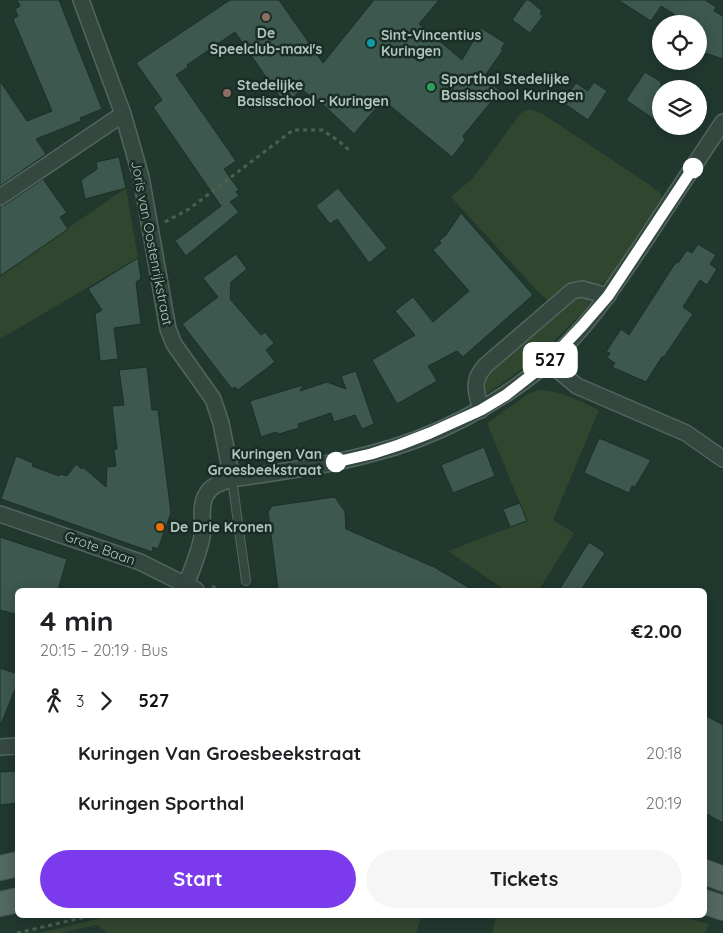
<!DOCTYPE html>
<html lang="en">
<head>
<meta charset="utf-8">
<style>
	body { margin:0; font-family:Quicksand,sans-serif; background:#f6f6f6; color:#202124; height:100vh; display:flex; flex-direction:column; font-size:19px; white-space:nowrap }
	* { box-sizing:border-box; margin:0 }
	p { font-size:16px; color:#757577 }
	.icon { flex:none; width:28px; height:28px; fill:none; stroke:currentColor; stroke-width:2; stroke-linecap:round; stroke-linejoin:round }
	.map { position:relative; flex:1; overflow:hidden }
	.panel { position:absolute; left:15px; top:588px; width:692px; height:330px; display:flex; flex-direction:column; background:#fff; border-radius:8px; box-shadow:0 2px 12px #0003 }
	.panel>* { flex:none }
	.badge { padding:0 10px; border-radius:8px; font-size:18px; line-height:32px }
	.fabs { position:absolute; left:652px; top:15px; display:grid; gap:10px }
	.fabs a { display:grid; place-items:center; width:55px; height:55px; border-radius:50%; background:#fff; box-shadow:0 2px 12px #0003; font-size:25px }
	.map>.badge { position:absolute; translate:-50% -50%; box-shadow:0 0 0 2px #fff }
	.legs { display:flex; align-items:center; gap:8px; height:55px; padding:0 25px; font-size:16px }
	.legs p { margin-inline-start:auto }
	.overview { display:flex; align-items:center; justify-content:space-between; height:85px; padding:0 25px }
	h1 { font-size:28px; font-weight:700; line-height:38px }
	.primary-button { display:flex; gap:10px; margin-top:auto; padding:10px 25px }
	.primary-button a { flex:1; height:58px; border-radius:30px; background:#7c3aed; color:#fff; font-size:20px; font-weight:700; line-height:58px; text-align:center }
	.primary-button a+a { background:#f6f6f6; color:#202124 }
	ul { padding:0 25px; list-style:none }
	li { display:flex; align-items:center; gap:18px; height:50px; font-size:19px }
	li i { display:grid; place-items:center; width:8px; height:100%; margin:0 6px; background:currentColor }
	li i::after { content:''; width:12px; height:12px; margin:-6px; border:4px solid; border-radius:50%; background:#fff }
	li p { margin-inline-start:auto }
	li:first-child i { background:linear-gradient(#0000 50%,currentColor 0) }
	li:last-child i { background:linear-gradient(currentColor 50%,#0000 0) }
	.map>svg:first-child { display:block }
	.green { fill:#31462f }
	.building { fill:#3d584e; stroke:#1c2f27 }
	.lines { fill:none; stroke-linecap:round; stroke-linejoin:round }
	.service-casing { stroke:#52665e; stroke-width:10 }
	.minor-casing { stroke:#52665e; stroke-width:18 }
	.primary-casing { stroke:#41554d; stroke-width:26 }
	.path { stroke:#4b6150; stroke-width:3; stroke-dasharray:4 4; stroke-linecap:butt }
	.service { stroke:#344840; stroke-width:8 }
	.minor { stroke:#344840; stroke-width:15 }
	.primary { stroke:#526860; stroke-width:24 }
	.line-1-casing { stroke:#fff; stroke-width:11 }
	.line-1 { stroke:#fff; stroke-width:8 }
	.education-dot { fill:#8d6e63; stroke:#1a2d25; stroke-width:2 }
	.culture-dot { fill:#0f9aa8; stroke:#1a2d25; stroke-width:2 }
	.leisure-dot { fill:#2e9e5b; stroke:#1a2d25; stroke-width:2 }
	.stop-1-dot { fill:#fff; stroke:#fff; stroke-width:2.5 }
	.food-dot { fill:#e8710a; stroke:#1a2d25; stroke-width:2 }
	.labels { text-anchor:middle; stroke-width:5; stroke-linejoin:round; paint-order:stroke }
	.poi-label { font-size:14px; font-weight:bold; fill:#afc5bd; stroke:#1a2d25; text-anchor:start }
	.street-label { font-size:14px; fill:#afc5bd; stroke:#1a2d25 }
	.stop-label { font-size:14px; font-weight:bold; fill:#afc5bd; stroke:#1a2d25; text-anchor:end }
</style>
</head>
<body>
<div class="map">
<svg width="723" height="933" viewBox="0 0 723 933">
	<rect width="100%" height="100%" fill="#21382f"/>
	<!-- green -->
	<g class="green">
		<polygon points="529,109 541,113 650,185 660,193 662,198 659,205 608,281 598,285 575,285 552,304 540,294 451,197 473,178 521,113"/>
		<polygon points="126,188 138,258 0,339 0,275"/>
		<path d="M 581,294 L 591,299 C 588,308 579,316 572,323 C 546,350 518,374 486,394 L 481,386 L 482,379 L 573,297 Z"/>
		<path d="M 538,390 C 561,390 579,401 599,410 L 553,520 L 574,533 L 539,590 L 505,590 L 448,551 L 527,521 L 487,423 L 528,394 Z"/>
		<polygon points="114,915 422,915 416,933 108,933 97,925 60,933 39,933"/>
		<polygon points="496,915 674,915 709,924 705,933 492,933"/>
	</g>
	<!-- building -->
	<g class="building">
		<polygon points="17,0 59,0 102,109 80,118 81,121 36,139 46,154 0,186 0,81 27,121 52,111 13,19 18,16 15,9 20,6"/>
		<polygon points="230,0 279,0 323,63 374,0 439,0 419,24 462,60 481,28 505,43 501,49 503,50 484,77 500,91 463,136 465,140 452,157 383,100 354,134 327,108 301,89 286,106 235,32 187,65 188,67 176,75 236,161 224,169 239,190 236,192 239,196 230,202 239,212 186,256 175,241 221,206 153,107 162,100 136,63"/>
		<polygon points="526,0 529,0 542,11 540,14 543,16 530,33 512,20"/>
		<polygon points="618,0 705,0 716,7 714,11 723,16 723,59 699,51 699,24 690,24 661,6 651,21"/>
		<polygon points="645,72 661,82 661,124 626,100"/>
		<polygon points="594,82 607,91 588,120 562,102 576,83 588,91"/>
		<polygon points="119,157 126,188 85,199 81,180 97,169 96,162"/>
		<polygon points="43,179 67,213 60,217 68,229 0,276 0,206 5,205"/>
		<polygon points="338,188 387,248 369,263 337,219 330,224 316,206"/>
		<polygon points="461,213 533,295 463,357 457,351 428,366 437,381 397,404 372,360 415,335 395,311 413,297 433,322 469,291 433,250 441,243 439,241 446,235"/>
		<polygon points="698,244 716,255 710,264 717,269 707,285 700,280 683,307 693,314 664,357 662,357 646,382 612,367 615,363 607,358 610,353 606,352 621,329 629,335 676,262 678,263 687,250 692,253"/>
		<polygon points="236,254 247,269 231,282 230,299 261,335 265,332 274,343 266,350 275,362 238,390 235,387 232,389 182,324 218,297 203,278"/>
		<polygon points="138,258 141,279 136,282 141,324 114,328 118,359 100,361 95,314 102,310 88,289"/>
		<polygon points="147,367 152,410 158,410 171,513 158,549 153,547 152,552 1,499 16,456 33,463 32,466 59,476 60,474 67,476 76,464 82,469 83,467 106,487 107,467 116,466 114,449 117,449 112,406 124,405 119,370"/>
		<polygon points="356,371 374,424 362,429 355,415 334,422 331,413 298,424 299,428 279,434 276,432 261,437 250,401 303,385 300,391 327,382 346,389 341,376"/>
		<polygon points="599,438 651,460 635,487 632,486 629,493 584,473"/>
		<polygon points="484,447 495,476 453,493 441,465"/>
		<polygon points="335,497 345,512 346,529 434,567 473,590 278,590 268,512 272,506"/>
		<polygon points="520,503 527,521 510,527 503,509"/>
		<polygon points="0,537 67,559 58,590 18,590 18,615 0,610"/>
		<polygon points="589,542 605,553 581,590 559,590"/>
		<polygon points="0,668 18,674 18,682 1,724 0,724"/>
		<polygon points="705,715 723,725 723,823 705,813"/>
		<polygon points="18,771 18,803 0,805 0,772"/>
	</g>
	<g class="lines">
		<!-- service casing -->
		<g class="service-casing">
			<polyline id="service" points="232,479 246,581"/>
		</g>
		<!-- minor casing -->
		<g class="minor-casing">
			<g id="minor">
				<polyline points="81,0 123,114 141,177 168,329 174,344 213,399 221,423 232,479"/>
				<polyline points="0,197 123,114"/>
				<polyline points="548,362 577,386 686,433 723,459"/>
				<path d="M 481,410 C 476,391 471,381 486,365 L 572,291 L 582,289 L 608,296"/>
				<polyline points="0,514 140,562 196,590"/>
				<path d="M 186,585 C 192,569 199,553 202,537 C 204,524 199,507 206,495 C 211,485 222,482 232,479 C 278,472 325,466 370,454 C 434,438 496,406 547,363 C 587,329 615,285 644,242 C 670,202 696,162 723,122"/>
				<polyline points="0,747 18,746"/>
			</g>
		</g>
		<!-- primary casing -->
		<g class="primary-casing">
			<g id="primary">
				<polyline points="0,868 18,864"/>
				<polyline points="705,872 723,879"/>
				<polyline points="705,902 723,908"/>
				<polyline points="0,904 18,900"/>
			</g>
		</g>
		<!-- path -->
		<g class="path">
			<polyline points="165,222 189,209 293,130 322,130 339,141 351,152"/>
			<polyline points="212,586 220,590"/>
			<polyline points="17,933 94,915"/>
		</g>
		<!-- service -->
		<use href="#service" class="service"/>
		<!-- minor -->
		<use href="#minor" class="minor"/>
		<!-- primary -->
		<use href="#primary" class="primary"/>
	</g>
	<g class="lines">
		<!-- line-1 casing -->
		<g class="line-1-casing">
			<polyline id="line-1" points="336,462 371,454 399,445 430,433 481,410 506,395 548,362 582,326 608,296 693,168"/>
		</g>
		<!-- line-1 -->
		<use href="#line-1" class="line-1"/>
	</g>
	<!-- markers -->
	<g class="education-dot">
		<circle cx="266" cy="17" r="5"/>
		<circle cx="227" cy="93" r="5"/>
	</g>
	<circle class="culture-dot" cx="371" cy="43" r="5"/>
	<circle class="leisure-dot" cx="431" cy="87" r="5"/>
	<g class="stop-1-dot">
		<circle cx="693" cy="168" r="9"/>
		<circle cx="336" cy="462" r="9"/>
	</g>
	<circle class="food-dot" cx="160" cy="527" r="5"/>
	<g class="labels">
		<!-- poi labels -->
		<g class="poi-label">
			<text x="266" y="38" text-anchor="middle">De<tspan x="266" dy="16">Speelclub-maxi's</tspan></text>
			<text x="381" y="40">Sint-Vincentius<tspan x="381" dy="16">Kuringen</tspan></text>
			<text x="441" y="84">Sporthal Stedelijke<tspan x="441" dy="16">Basisschool Kuringen</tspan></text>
			<text x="237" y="90">Stedelijke<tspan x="237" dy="16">Basisschool - Kuringen</tspan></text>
			<text x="170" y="532">De Drie Kronen</text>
		</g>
		<!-- street labels -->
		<g class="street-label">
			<text transform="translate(152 243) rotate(79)" y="5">Joris van Oostenrijkstraat</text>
			<text transform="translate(100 548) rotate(20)" y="5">Grote Baan</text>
		</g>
		<!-- stop labels -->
		<g class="stop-label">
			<text x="322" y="459">Kuringen Van<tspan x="322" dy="16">Groesbeekstraat</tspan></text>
		</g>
	</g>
</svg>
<div class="fabs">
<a><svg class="icon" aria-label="locate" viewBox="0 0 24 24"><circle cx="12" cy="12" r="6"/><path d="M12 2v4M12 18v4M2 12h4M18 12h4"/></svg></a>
<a><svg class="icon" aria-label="layers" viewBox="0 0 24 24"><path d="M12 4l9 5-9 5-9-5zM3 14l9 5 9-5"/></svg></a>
</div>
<b class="badge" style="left:550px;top:360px;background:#fff;color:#111">527</b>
<section class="panel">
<div class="overview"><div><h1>4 min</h1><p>20:15 – 20:19 · Bus</p></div><b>€2.00</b></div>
<div class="legs"><svg class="icon" aria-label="walk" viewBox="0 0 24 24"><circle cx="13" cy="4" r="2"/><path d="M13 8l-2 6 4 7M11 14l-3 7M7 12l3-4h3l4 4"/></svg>3<svg class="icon" aria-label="forward" viewBox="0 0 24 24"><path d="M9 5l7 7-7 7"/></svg><b class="badge" style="background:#fff;color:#111">527</b></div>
<ul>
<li><i style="color:#fff"></i><b>Kuringen Van Groesbeekstraat</b><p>20:18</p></li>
<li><i style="color:#fff"></i><b>Kuringen Sporthal</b><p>20:19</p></li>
</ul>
<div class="primary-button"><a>Start</a><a>Tickets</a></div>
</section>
</div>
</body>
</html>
